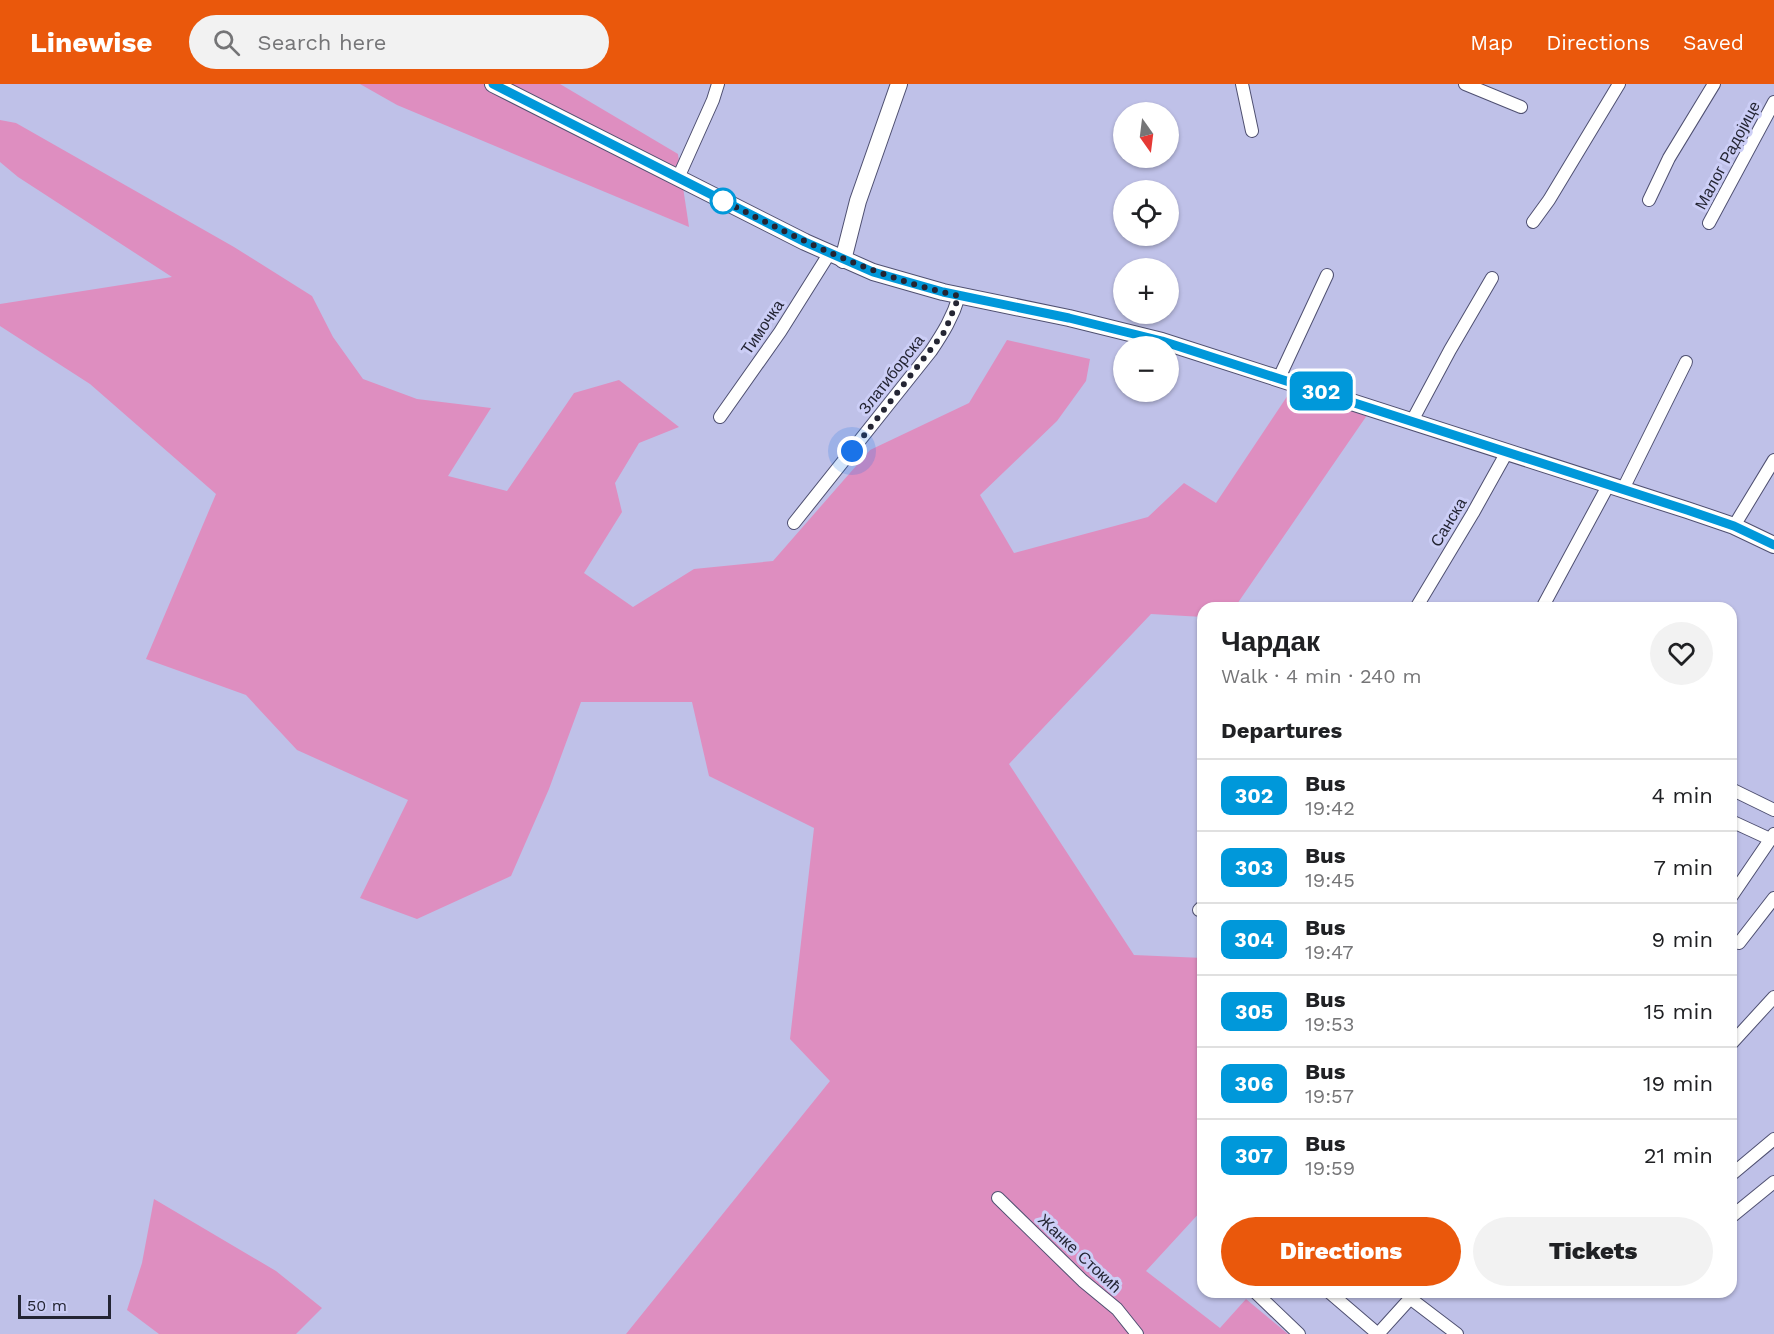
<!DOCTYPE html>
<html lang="en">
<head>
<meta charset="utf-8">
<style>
	body { margin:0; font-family:"Work Sans",sans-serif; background:#f2f2f2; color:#202124; height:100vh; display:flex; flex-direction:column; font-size:22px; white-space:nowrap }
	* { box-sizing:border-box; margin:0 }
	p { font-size:20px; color:#757577 }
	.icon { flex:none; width:33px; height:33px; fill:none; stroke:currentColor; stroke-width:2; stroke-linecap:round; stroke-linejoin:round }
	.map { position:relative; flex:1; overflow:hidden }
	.side { position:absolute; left:1197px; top:518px; width:540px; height:696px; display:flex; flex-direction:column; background:#fff; border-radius:18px; box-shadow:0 2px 4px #0004 }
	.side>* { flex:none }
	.badge { padding:0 12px; border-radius:9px; font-size:21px; line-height:39px }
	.needle { width:39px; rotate:166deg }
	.fabs { position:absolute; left:1113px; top:18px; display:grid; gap:12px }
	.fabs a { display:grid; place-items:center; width:66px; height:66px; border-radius:50%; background:#fff; box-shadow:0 2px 4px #0004; font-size:30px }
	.scale { position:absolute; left:18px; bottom:15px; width:93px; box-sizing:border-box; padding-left:6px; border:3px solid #242533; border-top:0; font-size:16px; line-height:21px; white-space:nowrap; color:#242533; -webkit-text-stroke:4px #cccef6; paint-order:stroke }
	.you { position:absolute; width:30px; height:30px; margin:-15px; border:4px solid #fff; border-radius:50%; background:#1a73e8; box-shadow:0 0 0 9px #1a73e833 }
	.map>.badge { position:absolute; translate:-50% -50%; box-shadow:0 0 0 3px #fff }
	h2 { padding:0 24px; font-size:22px; line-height:54px }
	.round { display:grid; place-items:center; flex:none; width:63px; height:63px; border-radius:32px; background:#f2f2f2 }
	.overview { display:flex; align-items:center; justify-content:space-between; height:102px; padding:0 24px }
	h1 { font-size:28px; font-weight:800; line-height:45px }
	.cta { display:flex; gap:12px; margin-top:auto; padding:12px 24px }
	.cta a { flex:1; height:69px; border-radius:36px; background:#ea580c; color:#fff; font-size:24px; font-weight:800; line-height:69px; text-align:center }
	.cta a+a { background:#f2f2f2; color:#202124 }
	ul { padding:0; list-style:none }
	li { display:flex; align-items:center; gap:18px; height:72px; padding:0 24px; border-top:2px solid #e0e0e0 }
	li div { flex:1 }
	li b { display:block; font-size:22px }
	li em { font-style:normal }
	li .badge { min-width:66px; font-weight:700; text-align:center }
	header { display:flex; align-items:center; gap:36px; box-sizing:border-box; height:84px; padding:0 30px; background:#ea580c; color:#fff }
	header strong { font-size:28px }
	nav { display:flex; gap:33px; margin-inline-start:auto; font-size:21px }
	.search { width:420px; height:54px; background:#f2f2f2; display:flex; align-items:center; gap:15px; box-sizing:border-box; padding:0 21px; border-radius:33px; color:#757577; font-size:22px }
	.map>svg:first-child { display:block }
	.green { fill:#de8ec0 }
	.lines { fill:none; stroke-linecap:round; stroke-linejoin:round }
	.street-casing { stroke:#4f5071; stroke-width:14 }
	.secondary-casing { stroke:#4f5071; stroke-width:18 }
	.street { stroke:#fff; stroke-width:12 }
	.secondary { stroke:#fff; stroke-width:16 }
	.line-casing { stroke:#fff; stroke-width:14 }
	.line { stroke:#0098da; stroke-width:9 }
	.walk { stroke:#242533; stroke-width:6; stroke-dasharray:0 10.8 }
	.stop-dot { fill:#fff; stroke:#0098da; stroke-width:3 }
	.labels { text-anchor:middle; stroke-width:6; stroke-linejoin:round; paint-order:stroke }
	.street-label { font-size:16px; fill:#242533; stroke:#cccef6 }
</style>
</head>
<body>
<header>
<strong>Linewise</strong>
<div class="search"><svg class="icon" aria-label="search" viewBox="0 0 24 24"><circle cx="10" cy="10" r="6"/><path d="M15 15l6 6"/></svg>Search here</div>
<nav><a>Map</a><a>Directions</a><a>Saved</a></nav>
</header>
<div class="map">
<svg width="1774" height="1250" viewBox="0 0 1774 1250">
	<rect width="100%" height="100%" fill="#bfc1e8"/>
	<!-- green -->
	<g class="green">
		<polygon points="360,0 560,0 678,70 689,143 397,21"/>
		<polygon points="0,36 16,39 234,163 312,212 333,253 363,295 417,315 491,324 448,392 507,407 574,309 619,296 679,343 639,359 615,399 622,428 584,489 633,523 694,485 773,477 870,366 969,319 1007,256 1090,275 1086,297 1057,337 980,411 1014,469 1148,433 1184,399 1216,419 1296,299 1372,324 1235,523 1203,524 1203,533 1151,530 1009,680 1134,871 1203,874 1203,1125 1146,1187 1220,1244 1246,1215 1288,1250 626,1250 830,997 790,955 814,744 709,692 692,618 581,618 549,705 511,792 417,835 360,814 408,716 297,666 246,611 146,575 216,410 90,300 0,242 0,220 172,193 18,93 0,78"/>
		<polygon points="154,1115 276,1187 322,1224 296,1250 159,1250 127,1226 142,1179"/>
	</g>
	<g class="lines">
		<!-- street casing -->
		<g class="street-casing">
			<g id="street">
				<polyline points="1242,0 1252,47"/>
				<polyline points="1465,0 1521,23"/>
				<polyline points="678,94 713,16 718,0"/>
				<polyline points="1649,116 1669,74 1714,0"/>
				<polyline points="1533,138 1549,116 1619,0"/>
				<polyline points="1709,139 1774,18"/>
				<polyline points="1279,294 1327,191"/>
				<polyline points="720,333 780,248 829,170"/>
				<polyline points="1412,337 1450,266 1492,194"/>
				<polyline points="1623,405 1686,278"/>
				<path d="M 794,439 L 931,267 C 943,249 953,233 959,212"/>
				<polyline points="1734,442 1774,376"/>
				<polyline points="1416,524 1473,429 1507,368"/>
				<polyline points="1542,524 1609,400"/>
				<polyline points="1731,705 1774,726"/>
				<polyline points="1731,737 1770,755"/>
				<polyline points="1731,813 1774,750"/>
				<polyline points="1199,826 1203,822"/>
				<polyline points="1739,859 1774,814"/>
				<polyline points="1731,960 1774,913"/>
				<polyline points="1731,1091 1774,1055"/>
				<polyline points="998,1114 1083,1197 1117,1225 1137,1250"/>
				<polyline points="1731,1133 1774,1098"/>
				<polyline points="1255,1208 1299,1250"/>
				<polyline points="1329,1208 1378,1250"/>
				<polyline points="1411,1215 1457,1250"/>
				<polyline points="1378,1250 1416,1208"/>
			</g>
		</g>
		<!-- secondary casing -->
		<g class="secondary-casing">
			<g id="secondary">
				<polyline points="493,0 805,158 873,188 943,208 1069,234 1162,257 1687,426 1734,442 1774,461"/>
				<polyline points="843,176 858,117 899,0"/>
			</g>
		</g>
		<!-- street -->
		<use href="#street" class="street"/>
		<!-- secondary -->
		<use href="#secondary" class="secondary"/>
	</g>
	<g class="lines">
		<!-- line casing -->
		<g class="line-casing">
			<polyline id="line" points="493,0 805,158 873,188 943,208 1069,234 1162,257 1687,426 1734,442 1774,461"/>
		</g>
		<!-- line -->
		<use href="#line" class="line"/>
		<!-- walk -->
		<path class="walk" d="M 723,117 L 720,115 C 801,156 870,192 959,212 L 945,247 L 852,367"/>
	</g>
	<!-- markers -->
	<circle class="stop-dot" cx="723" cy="117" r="12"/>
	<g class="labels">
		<!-- street labels -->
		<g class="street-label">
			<text transform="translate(1727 71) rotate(-62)" y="6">Малог Радојице</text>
			<text transform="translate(762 243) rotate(-56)" y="6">Тимочка</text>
			<text transform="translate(891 290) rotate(-52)" y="6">Златиборска</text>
			<text transform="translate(1448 438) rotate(-59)" y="6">Санска</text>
			<text transform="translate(1080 1169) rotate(43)" y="6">Жанке Стокић</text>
		</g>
	</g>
</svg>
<div class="fabs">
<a><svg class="needle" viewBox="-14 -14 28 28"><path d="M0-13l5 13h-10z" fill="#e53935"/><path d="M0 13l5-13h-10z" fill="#757577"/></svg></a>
<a><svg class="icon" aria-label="locate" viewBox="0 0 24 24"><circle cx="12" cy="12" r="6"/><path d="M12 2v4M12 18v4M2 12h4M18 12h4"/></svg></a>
<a>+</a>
<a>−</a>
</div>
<div class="scale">50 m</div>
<div class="you" style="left:852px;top:367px"></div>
<b class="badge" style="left:1321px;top:307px;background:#0098da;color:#fff">302</b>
<section class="side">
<div class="overview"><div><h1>Чардак</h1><p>Walk · 4 min · 240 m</p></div><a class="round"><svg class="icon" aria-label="heart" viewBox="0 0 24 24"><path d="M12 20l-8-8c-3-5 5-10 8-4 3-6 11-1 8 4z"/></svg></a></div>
<h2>Departures</h2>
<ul>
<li><span class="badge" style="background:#0098da;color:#fff">302</span><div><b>Bus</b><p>19:42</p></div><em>4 min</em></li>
<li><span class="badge" style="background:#0098da;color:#fff">303</span><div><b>Bus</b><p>19:45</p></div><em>7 min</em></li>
<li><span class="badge" style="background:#0098da;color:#fff">304</span><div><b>Bus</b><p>19:47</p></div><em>9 min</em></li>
<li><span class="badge" style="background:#0098da;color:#fff">305</span><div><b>Bus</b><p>19:53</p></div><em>15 min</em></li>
<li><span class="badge" style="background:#0098da;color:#fff">306</span><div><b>Bus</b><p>19:57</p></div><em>19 min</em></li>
<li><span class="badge" style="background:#0098da;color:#fff">307</span><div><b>Bus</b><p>19:59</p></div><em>21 min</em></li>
</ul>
<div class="cta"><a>Directions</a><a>Tickets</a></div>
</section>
</div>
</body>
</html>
